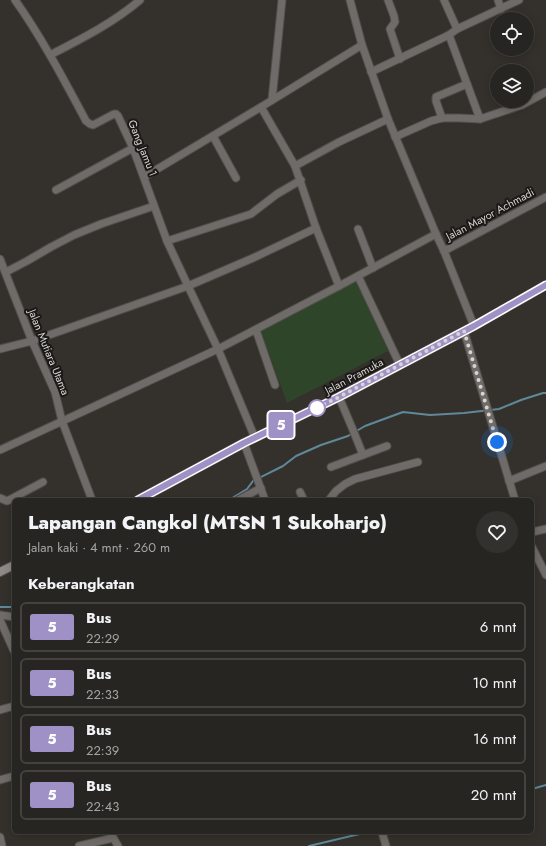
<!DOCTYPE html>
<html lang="id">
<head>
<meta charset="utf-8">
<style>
	body { margin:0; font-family:Jost,sans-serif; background:#33312e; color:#f1f3f6; height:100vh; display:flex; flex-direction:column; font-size:15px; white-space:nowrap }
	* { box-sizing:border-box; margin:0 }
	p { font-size:13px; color:#a4a5a5 }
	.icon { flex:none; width:22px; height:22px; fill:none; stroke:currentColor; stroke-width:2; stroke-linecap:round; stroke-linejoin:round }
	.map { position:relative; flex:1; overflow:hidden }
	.panel { position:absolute; left:12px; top:498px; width:522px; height:336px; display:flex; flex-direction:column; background:#272521; border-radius:6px; box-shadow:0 2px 10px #0003,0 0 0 1px #43423f }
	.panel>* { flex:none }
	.badge { padding:0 8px; border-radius:3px; font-size:14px; line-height:26px }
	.tools { position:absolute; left:490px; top:12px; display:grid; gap:8px }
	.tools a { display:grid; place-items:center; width:44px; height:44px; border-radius:50%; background:#272521; box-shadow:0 2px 10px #0003,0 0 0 1px #43423f; font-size:20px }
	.you { position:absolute; width:20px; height:20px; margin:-10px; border:3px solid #fff; border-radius:50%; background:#1a73e8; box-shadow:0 0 0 6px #1a73e833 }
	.map>.badge { position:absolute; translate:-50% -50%; box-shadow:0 0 0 2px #fff }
	h2 { padding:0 16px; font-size:15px; line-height:36px }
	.round { display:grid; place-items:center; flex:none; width:42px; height:42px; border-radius:21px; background:#33312e }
	.overview { display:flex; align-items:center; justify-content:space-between; height:68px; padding:0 16px }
	h1 { font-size:19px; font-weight:800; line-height:30px }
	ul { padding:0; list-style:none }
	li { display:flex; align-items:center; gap:12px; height:50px; margin:0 8px 6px; padding:0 8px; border:2px solid #43423f; border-radius:6px }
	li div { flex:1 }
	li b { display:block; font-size:15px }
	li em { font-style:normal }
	li .badge { min-width:44px; font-weight:700; text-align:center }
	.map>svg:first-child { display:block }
	.green { fill:#2f452a }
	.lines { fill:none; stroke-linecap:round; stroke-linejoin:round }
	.stream { stroke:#5f899a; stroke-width:2 }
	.street-casing { stroke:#514f4a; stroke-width:9 }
	.secondary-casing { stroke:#514f4a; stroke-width:10 }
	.street { stroke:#6e6b69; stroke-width:7 }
	.secondary { stroke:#8f8a88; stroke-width:8 }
	.line-casing { stroke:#fff; stroke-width:9 }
	.line { stroke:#9f91c5; stroke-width:6 }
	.walk { stroke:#d7d5d1; stroke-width:4; stroke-dasharray:0 7.2 }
	.stop-dot { fill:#fff; stroke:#9f91c5; stroke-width:2 }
	.labels { text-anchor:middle; stroke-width:4; stroke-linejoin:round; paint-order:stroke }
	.street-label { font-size:11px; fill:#d7d5d1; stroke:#1b1917 }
</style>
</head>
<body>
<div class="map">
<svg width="546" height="846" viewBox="0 0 546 846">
	<rect width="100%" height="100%" fill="#34312c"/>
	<!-- green -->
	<polygon class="green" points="356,281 388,351 287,403 261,331"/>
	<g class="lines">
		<!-- stream -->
		<g class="stream">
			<polyline points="229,500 247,489 253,481 283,466 296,456 321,445 348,436 365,426 403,412 430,415 464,413 499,409 521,400 543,393 546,393"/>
			<polyline points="0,607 14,607"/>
			<polyline points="532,789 546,785"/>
			<polyline points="309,846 368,832"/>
		</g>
		<!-- street casing -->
		<g class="street-casing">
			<g id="street">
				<path d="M 15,0 C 42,38 64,80 86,121 L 90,124 L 93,125 L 114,114 L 116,114 L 118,116 L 133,148 L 167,241 L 188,286 L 253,258 L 316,228"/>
				<polyline points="350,0 362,45 388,119 436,234 444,251 474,326"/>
				<polyline points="388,0 394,16 395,22 390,29 400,59"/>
				<polyline points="444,0 457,29"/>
				<polyline points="498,0 501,9"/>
				<polyline points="449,35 480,119"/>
				<path d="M 50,55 C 81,39 113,23 140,0"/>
				<polyline points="371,72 449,35 457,29 519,0"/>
				<polyline points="272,100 282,0"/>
				<polyline points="261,107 295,166 316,228 339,286"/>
				<polyline points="442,118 436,101 436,97 467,84"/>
				<polyline points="213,136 236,178"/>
				<polyline points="395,137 431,121 442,118 459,118 480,119 522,105 546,92"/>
				<polyline points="295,166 339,142 388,119"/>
				<polyline points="144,177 261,107 362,45"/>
				<polyline points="56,190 133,148"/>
				<polyline points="358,229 373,268"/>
				<polyline points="167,241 251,214 277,194 301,180"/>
				<polyline points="444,251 546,197"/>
				<polyline points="0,259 32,341 55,392 62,421 92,500"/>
				<polyline points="6,272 27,261 51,247 74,235 101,224 154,206"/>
				<polyline points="358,276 400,365"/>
				<polyline points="256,330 275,385"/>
				<polyline points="464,331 515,500"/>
				<polyline points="0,349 32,341 188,286 218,349 255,438"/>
				<polyline points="339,397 353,430 363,455"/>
				<polyline points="244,443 265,500"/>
				<polyline points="0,450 218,349 339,286 436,234"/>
				<polyline points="331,467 387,446"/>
				<polyline points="509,481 546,466"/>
				<polyline points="300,492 304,500"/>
				<polyline points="0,498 7,501 11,499 43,482"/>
				<polyline points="238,500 261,488"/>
				<polyline points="329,500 336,491 345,484 355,479 418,462"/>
				<polyline points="532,532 546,529"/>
				<polyline points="532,547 546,575"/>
				<polyline points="0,615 14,617"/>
				<polyline points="0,620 14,651"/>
				<polyline points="0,710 14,706"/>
				<polyline points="0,780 14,776"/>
				<polyline points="110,832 118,846"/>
				<polyline points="382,832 386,846"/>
				<polyline points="0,837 2,846"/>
				<polyline points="79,846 113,838"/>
			</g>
		</g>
		<!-- secondary casing -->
		<g class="secondary-casing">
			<g id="secondary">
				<polyline points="138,500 244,443 339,397 474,326 546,285"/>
				<polyline points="0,572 14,565"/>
			</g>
		</g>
		<!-- street -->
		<use href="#street" class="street"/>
		<!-- secondary -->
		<use href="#secondary" class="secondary"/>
	</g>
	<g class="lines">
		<!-- line casing -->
		<g class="line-casing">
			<polyline id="line" points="138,500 244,443 339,397 474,326 546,285"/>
		</g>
		<!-- line -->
		<use href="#line" class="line"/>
		<!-- walk -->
		<polyline class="walk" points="317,408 311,411 339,397 464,331 497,442"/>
	</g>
	<!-- markers -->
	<circle class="stop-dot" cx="317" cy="408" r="8"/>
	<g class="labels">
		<!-- street labels -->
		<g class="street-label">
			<text transform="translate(143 148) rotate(68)" y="4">Gang Jamu 1</text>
			<text transform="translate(490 214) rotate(-28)" y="4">Jalan Mayor Achmadi</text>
			<text transform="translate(49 352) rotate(68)" y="4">Jalan Mutiara Utama</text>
			<text transform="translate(354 376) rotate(-28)" y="4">Jalan Pramuka</text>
		</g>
	</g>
</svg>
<div class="tools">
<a><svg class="icon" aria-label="locate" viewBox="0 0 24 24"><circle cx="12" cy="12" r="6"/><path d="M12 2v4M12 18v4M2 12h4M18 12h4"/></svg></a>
<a><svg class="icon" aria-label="layers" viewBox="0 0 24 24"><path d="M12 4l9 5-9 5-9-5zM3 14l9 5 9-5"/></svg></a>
</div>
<div class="you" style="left:497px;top:442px"></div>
<b class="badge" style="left:281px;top:425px;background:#9f91c5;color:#fff">5</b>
<section class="panel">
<div class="overview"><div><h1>Lapangan Cangkol (MTSN 1 Sukoharjo)</h1><p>Jalan kaki · 4 mnt · 260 m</p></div><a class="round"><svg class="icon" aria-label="heart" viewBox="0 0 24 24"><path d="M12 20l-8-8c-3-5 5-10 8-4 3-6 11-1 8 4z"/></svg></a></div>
<h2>Keberangkatan</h2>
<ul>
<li><span class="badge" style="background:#9f91c5;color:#fff">5</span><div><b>Bus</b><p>22:29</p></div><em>6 mnt</em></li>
<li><span class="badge" style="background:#9f91c5;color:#fff">5</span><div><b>Bus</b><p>22:33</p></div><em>10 mnt</em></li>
<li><span class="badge" style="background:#9f91c5;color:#fff">5</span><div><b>Bus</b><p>22:39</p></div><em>16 mnt</em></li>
<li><span class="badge" style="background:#9f91c5;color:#fff">5</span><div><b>Bus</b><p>22:43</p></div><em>20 mnt</em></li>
</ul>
</section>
</div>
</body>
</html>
